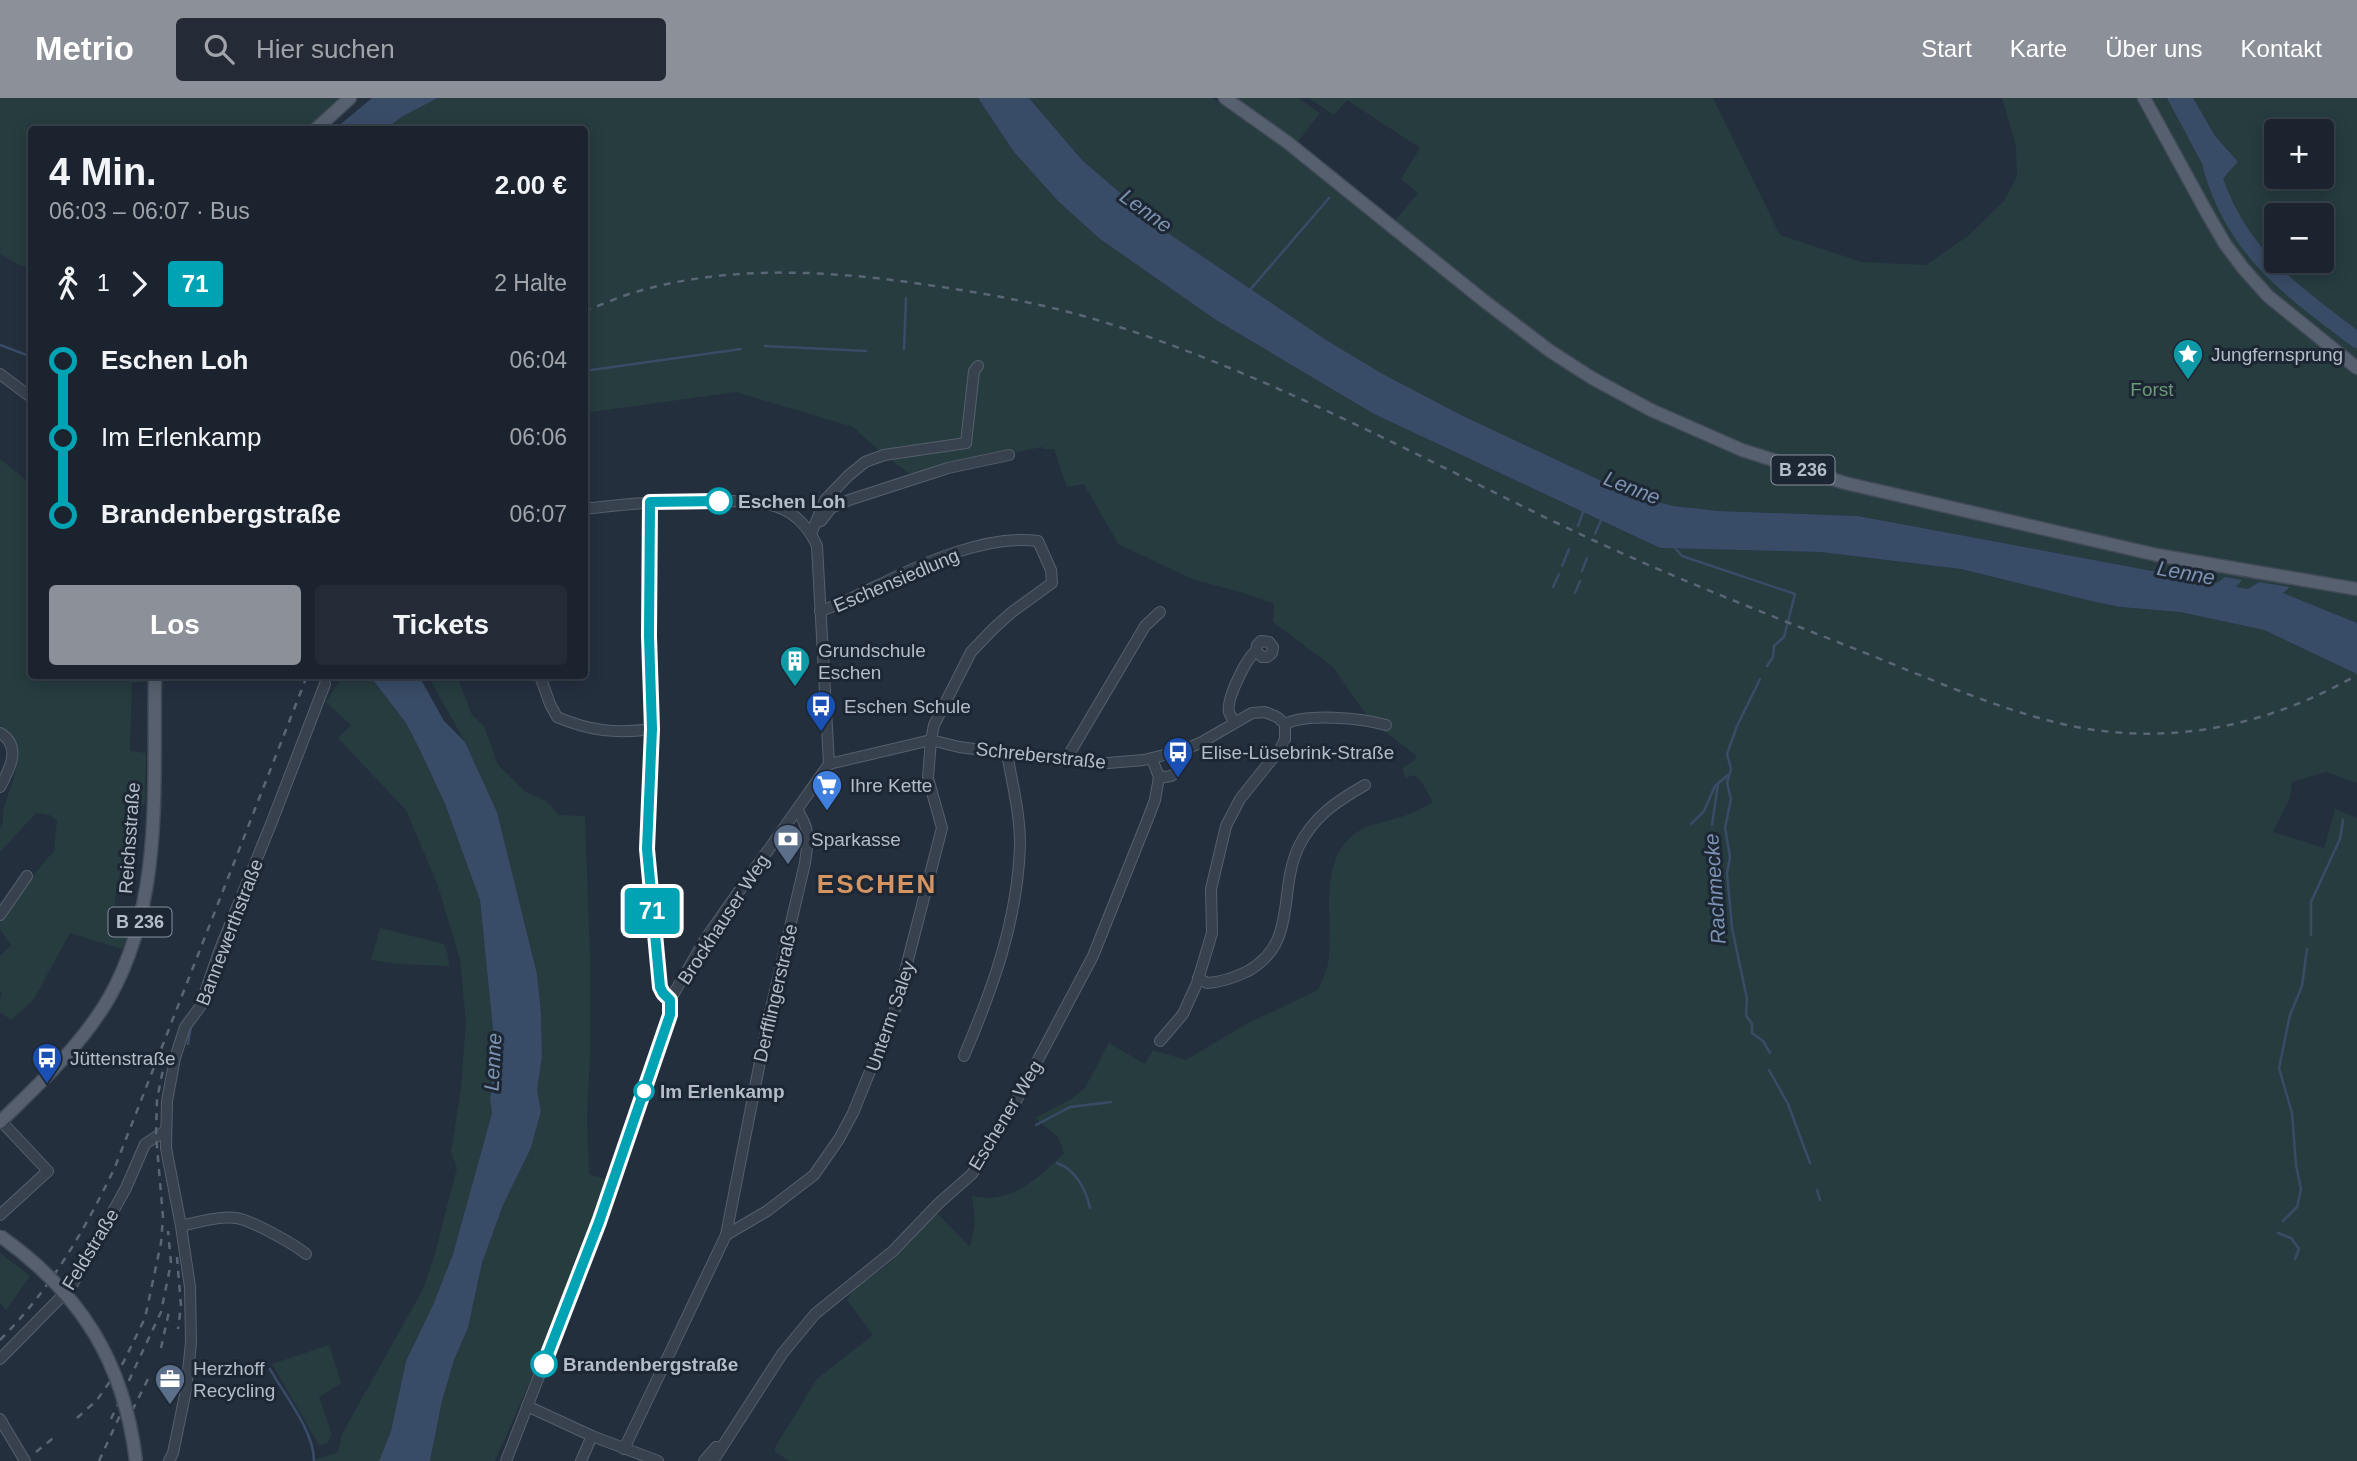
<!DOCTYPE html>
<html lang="de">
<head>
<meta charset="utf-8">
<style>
	body { margin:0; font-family:Arial,sans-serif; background:#242b36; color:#f1f3f6; height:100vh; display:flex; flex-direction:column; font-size:26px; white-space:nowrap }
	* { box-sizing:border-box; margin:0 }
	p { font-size:23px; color:#a0a4aa }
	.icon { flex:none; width:38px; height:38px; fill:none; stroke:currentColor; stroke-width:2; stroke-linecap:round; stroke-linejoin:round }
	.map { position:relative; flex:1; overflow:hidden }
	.details { position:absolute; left:28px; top:28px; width:560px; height:553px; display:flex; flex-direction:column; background:#1b232e; border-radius:7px; box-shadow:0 4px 18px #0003,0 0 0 2px #39404a }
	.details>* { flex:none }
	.badge { padding:0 14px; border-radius:5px; font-size:24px; line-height:46px }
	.controls { position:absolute; left:2264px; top:21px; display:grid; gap:14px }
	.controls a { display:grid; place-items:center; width:70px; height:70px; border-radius:7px; background:#1b232e; box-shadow:0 4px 18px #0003,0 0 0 2px #39404a; font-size:35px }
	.map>.badge { position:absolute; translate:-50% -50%; box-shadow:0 0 0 4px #fff }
	.legs { display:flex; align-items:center; gap:10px; height:77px; padding:0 21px; font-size:23px }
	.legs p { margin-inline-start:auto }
	.head { display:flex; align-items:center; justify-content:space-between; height:119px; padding:0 21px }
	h1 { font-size:38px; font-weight:700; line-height:52px }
	.primary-button { display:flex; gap:14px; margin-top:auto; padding:14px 21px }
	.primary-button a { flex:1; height:80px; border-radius:7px; background:#8c9099; color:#fff; font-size:28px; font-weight:700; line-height:80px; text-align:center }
	.primary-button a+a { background:#242b36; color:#f1f3f6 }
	ul { padding:0 21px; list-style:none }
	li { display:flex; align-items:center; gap:24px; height:77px; font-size:26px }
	li i { display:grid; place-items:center; width:10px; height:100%; margin:0 9px; background:currentColor }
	li i::after { content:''; width:18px; height:18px; margin:-9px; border:5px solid; border-radius:50%; background:#1b232e }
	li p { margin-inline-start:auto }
	li:first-child i { background:linear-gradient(#0000 50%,currentColor 0) }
	li:last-child i { background:linear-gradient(currentColor 50%,#0000 0) }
	header { display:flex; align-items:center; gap:42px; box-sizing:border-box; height:98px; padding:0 35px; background:#8c9099; color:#fff }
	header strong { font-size:33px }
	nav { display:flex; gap:38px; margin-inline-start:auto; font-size:24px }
	.search { width:490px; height:63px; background:#242b36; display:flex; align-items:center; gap:18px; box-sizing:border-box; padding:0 24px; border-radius:7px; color:#a0a4aa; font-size:26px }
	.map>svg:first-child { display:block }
	.green { fill:#263c3f; fill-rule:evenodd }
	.water { fill:#394c67 }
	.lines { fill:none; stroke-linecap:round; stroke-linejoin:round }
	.stream { stroke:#394c67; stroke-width:2.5 }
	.river { stroke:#394c67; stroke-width:16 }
	.minor-casing { stroke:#565f6c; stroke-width:12 }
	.major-casing { stroke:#414a57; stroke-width:15 }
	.minor { stroke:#38414e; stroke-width:10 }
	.major { stroke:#56606e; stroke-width:12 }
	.rail { stroke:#5a6575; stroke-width:2.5; stroke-dasharray:7 7; stroke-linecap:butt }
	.major-bridge-casing { stroke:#414a57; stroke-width:15; stroke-linecap:butt }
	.major-bridge { stroke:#56606e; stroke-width:12 }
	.line-1-casing { stroke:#fff; stroke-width:16 }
	.line-1 { stroke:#00a3b4; stroke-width:10 }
	.stop-1-dot { fill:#fff; stroke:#00a3b4; stroke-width:3.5 }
	.labels { text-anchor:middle; stroke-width:6; stroke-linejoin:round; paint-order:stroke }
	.shield { fill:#1d2633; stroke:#878f9c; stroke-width:2 }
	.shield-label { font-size:18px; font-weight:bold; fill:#b4bcc9 }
	.poi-label { font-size:19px; fill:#b4bcc9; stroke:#1d2633; text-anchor:start }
	.park-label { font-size:19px; fill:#6b9a76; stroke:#1d2633 }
	.stop-label { font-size:19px; font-weight:bold; fill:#b4bcc9; stroke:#1d2633; text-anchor:start }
	.street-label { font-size:19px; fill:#b4bcc9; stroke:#1d2633 }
	.water-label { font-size:21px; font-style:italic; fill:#7c92b1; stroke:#1d2633 }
	.district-label { font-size:26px; font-weight:bold; letter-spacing:2px; fill:#d59563; stroke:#1d2633 }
</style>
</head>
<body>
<header>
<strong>Metrio</strong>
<div class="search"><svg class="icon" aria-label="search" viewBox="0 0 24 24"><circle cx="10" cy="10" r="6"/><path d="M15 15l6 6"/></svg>Hier suchen</div>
<nav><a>Start</a><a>Karte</a><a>Über uns</a><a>Kontakt</a></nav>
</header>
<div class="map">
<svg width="2357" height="1363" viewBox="0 0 2357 1363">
	<rect width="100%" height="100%" fill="#242f3e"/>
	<!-- green -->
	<g class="green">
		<polygon points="0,0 348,0 312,31 32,32 31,169 19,167 0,156"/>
		<path d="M 438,0 L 978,0 L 1014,54 L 1058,103 L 1100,141 L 1216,222 L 1374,316 L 1660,450 L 1820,454 L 1961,471 L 2091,503 L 2120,509 L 2180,514 L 2264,532 L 2357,576 L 2357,685 L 2326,674 L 2292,684 L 2290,700 L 2273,734 L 2324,750 L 2335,711 L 2357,720 L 2357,1363 L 789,1363 L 774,1353 L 777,1346 L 817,1281 L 873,1237 L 847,1202 L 854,1191 L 891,1164 L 937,1115 L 970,1149 L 975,1125 L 972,1098 C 1010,1107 1039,1080 1064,1055 L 1058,1039 L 1035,1020 L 1071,1001 L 1085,990 L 1109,945 L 1145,966 L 1153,952 L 1186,962 L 1248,925 L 1318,892 C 1321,883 1326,875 1328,866 C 1335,825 1316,768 1353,737 C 1368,725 1388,724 1404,718 C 1414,715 1424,709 1433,704 L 1421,683 L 1414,677 L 1406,680 L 1402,670 L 1414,663 L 1417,658 L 1381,631 L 1363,612 L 1333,569 L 1273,524 L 1274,506 L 1250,497 L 1192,481 L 1118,446 L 1084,386 L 1067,389 L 1054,351 L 1043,351 L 1042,349 L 973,363 L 916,380 L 884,357 L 853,329 L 736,294 L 585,315 L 584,32 L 386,32 L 403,18 Z"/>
		<path d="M 1029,0 L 1212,0 L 1283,47 L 1547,257 L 1802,378 L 1879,400 L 1954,417 L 1955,403 L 1801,367 L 1746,347 L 1654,307 L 1594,277 L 1553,250 L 1394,124 L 1418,95 L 1401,81 L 1420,50 L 1347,2 L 1334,17 L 1308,0 L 1713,0 L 1780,137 L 1862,164 L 1926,167 L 1968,138 L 2004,103 L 2017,78 L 2016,48 L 2002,0 L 2357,0 L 2357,525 L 2282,495 L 2289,490 L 2259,484 L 2248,491 L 2235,489 L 2241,482 L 2226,479 L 2217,485 L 1858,418 L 1719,413 L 1674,408 L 1641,400 L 1606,385 L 1463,318 L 1381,275 L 1326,242 L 1162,131 L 1082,62 ZM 2277,33 L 2322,33 L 2322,79 L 2277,79 ZM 2277,117 L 2322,117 L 2322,163 L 2277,163 Z"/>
		<polygon points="1236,0 1298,0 1320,15 1296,46"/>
		<path d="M 0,361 L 31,386 L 32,578 L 147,578 L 147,584 L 132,585 L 130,653 L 146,655 L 145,705 L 131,717 C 128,755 112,791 114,829 L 129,834 L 122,851 L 70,835 L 34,901 L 11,922 L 0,914 L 0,899 L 2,896 L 0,893 L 0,858 L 11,847 L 0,831 L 0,822 L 30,781 L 54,753 L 57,722 L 49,717 L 36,715 L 0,754 L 0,730 L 3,724 C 0,700 25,676 14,645 C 11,637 8,633 0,630 Z"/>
		<polygon points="338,578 370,578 406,625 420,652 445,706 480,802 495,952 490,1001 492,1015 453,1156 433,1207 406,1263 391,1333 379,1363 312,1363 338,1354 342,1336 422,1193 433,1163 457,1070 451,1054 461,990 466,924 460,862 438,788 406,712 338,640 351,627 326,604 340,582"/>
		<polygon points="428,578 457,578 472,617 484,628 498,667 526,694 546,703 559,717 585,718 590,860 590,957 587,1018 589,1076 607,1082 544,1252 495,1363 430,1363 442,1303 454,1262 468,1230 482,1165 503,1107 531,1050 541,1013 537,992 542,959 541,915 537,876 497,714 465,644"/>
		<polygon points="380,830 444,846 448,857 449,868 398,866 371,862"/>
		<polygon points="0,1155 30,1178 6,1212 0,1205"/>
		<polygon points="329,1247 341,1285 319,1299 332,1336 327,1345 319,1347 272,1266"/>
	</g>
	<!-- water -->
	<g class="water">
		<polygon points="372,0 438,0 403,18 386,31 335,31"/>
		<polygon points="978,0 1029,0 1082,62 1162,131 1326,242 1381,275 1463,318 1606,385 1641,400 1674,408 1719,413 1858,418 2217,485 2225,479 2242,482 2236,489 2248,491 2259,484 2290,489 2283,495 2357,525 2357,576 2264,532 2180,514 2120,509 2091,503 1961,471 1820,454 1660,450 1374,316 1216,222 1100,141 1058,103 1014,54"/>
		<path d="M 2167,0 L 2193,0 L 2215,38 L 2238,64 C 2231,70 2219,86 2215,90 Z"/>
		<polygon points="370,578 419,578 444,623 465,644 497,714 537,876 541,915 542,959 537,992 541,1013 531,1050 503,1107 482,1165 468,1230 454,1262 442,1303 430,1363 379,1363 391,1333 406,1263 433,1207 453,1156 492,1015 490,1001 495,952 480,802 445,706 420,652 406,625"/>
	</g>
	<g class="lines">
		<!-- stream -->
		<g class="stream">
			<polyline points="1249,193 1329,100"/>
			<polyline points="0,247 32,259"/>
			<polyline points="765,248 866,253"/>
			<polyline points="904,251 906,200"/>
			<polyline points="584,273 741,251"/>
			<polyline points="1578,428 1584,411"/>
			<polyline points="1595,436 1602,420"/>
			<polyline points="1675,450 1682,458 1795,496 1784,539 1774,548 1773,559 1767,568"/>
			<polyline points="1562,468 1569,451"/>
			<polyline points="1582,473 1587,460"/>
			<polyline points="1553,489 1559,476"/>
			<polyline points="1575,495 1580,483"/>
			<polyline points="1760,581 1737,628 1727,656 1731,671 1727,685 1731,701 1725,730 1730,759 1727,775 1732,830 1747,901 1746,917 1752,926 1752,935 1763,943 1770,955"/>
			<polyline points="1691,726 1704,713 1715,688 1728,677"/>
			<polyline points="1712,727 1718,686"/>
			<polyline points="2311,837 2311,804 2340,741 2343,722"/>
			<polyline points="188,946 191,928"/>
			<polyline points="1769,972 1788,1006 1810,1065"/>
			<polyline points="1036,1027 1070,1009 1111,1004"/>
			<path d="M 1057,1065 C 1075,1071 1086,1091 1090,1110"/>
			<polyline points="1817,1092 1820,1102"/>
			<polyline points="2283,1123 2297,1109 2301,1091 2296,1067 2292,1015 2279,970 2290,917 2302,888 2307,851"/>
			<polyline points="2278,1135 2291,1140 2299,1151 2295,1161"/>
			<path d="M 270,1271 C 285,1298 314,1333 314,1363"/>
		</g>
		<!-- river -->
		<path class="river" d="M 2211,69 C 2235,154 2291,192 2357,242"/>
		<!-- minor casing -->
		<g class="minor-casing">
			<g id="minor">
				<polyline points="0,276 32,300"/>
				<polyline points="650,404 649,538 652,631 647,751 660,889 663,895 670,902"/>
				<polyline points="821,423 831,410 849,402 948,370 1009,357"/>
				<polyline points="811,436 825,402 848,378 865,364 884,357 966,345 974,273 978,268"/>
				<path d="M 540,578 L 550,606 L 557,619 C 590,633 616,636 652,631"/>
				<path d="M 1234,624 C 1233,621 1230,617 1229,614 C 1226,601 1246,561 1256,553 L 1257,547 L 1261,543 L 1269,544 L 1273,549 L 1272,555 L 1267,559 L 1262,559 L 1256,553"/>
				<path d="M 1285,626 C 1308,615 1361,620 1386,627"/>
				<path d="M 0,635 C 22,648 10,671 0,689"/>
				<path d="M 1152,661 L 1159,679 C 1169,679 1176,679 1178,668 L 1172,655"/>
				<polyline points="1065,663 1145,528 1160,514"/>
				<polyline points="829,666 931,642 959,649 1065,663 1108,665 1144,662 1184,652 1202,644 1252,615 1265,614 1277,619 1285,626"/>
				<polyline points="0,817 27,778"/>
				<path d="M 1198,880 L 1207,885 C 1222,884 1234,880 1248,873 C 1299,844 1277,794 1299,748 C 1314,718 1337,703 1365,687"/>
				<polyline points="1160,943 1183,916 1197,885 1212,835 1211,791 1226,728 1240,701 1281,650 1285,641 1285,626"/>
				<path d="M 964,958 C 993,890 1018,821 1020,746 C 1020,715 1012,685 1007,655"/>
				<polyline points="0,1117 48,1073 1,1023"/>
				<path d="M 181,1128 C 198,1124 219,1118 236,1120 C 251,1122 294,1146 306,1156"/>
				<path d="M 726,1137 L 767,1113 L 814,1077 L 839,1041 L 853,1015 L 895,912 L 942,730 L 928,680 L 931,642 L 934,627 L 971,554 L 994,530 L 1012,514 L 1052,485 L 1051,472 L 1038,443 C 988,436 923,465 879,487 C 859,496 840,507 820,513"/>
				<polyline points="0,1261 71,1189 126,1090 145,1046 165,1033"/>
				<polyline points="527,1308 592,1338 658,1363"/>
				<polyline points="0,1321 25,1363"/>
				<path d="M 624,1351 L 726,1137 L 768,923 L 805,765 C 808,742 811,732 797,712"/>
				<polyline points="169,1363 173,1355 186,1292 191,1245 190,1189 181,1128 166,1050 167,1003 175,960 185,929 200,909 220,851 271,726 325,586"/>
				<path d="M 506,1363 L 599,1124 L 670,917 L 670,902 L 706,840 L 829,666 L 817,448 C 810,432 797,416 780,410 C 766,404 747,404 732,403 C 682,401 633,405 584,411"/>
				<polyline points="581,1363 592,1338"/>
				<polyline points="704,1363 716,1349"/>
				<polyline points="713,1363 782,1256 815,1216 893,1153 939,1105 972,1076 1013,1009 1093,858 1147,723 1155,702 1159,679"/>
			</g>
		</g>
		<!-- major casing -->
		<g class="major-casing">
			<g id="major">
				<polyline points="1225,0 1287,44 1483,202 1550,253 1592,280 1651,312 1742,352 1845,385 2157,457 2357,491"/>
				<polyline points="2144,0 2207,115 2225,146 2243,170 2268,198 2357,270"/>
				<polyline points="315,32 350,0"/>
				<path d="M 0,1024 C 39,986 81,948 109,900 C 164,803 153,686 155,578"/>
			</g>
		</g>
		<!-- minor -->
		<use href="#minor" class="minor"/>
		<!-- major -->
		<use href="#major" class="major"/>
		<!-- rail -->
		<g class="rail">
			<path d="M 584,213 C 599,208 614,201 629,196 C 724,166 830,172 928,187 C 984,195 1039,205 1094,221 C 1256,270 1407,353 1559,426 C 1652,471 1749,509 1845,547 C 1915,574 1985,607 2058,625 C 2163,650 2264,630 2357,577"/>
			<polyline points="177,1159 181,1208 178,1231"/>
			<path d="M 0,1242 C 50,1192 85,1132 115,1069 L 307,578"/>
			<polyline points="161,1250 170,1209"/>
			<polyline points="77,1320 97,1302 123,1265 145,1220 161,1145 163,1119 156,1037 157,1001 164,967"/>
			<polyline points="111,1321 161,1214 171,1165 168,1133"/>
			<polyline points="126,1325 150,1277"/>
			<polyline points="36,1354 57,1337"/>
			<polyline points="99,1363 122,1313"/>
		</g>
		<!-- major-bridge casing -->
		<g class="major-bridge-casing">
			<path id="major-bridge" d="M 0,1138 C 81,1195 124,1264 136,1363"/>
		</g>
		<!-- major-bridge -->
		<use href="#major-bridge" class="major-bridge"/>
	</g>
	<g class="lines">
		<!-- line-1 casing -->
		<g class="line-1-casing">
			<polyline id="line-1" points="544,1266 599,1124 670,917 670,902 663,895 660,889 647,751 652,631 649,538 650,404 719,403"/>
		</g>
		<!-- line-1 -->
		<use href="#line-1" class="line-1"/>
	</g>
	<!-- icons -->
	<defs>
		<g id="sight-pin" transform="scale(1.575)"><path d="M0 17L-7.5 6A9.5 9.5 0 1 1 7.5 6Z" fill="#0f9aa8" stroke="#1d2633"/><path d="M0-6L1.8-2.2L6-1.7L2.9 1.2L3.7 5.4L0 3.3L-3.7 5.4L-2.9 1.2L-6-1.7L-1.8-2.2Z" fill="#fff"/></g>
		<g id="building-pin" transform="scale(1.575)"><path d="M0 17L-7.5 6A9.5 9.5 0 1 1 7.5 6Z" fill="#0f9aa8" stroke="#1d2633"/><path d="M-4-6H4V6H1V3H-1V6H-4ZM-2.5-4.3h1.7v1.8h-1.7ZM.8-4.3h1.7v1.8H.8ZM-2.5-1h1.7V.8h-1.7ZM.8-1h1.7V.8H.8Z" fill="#fff"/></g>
		<g id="bus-pin" transform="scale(1.575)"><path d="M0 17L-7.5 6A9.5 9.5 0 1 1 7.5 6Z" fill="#1a4fb4" stroke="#1d2633"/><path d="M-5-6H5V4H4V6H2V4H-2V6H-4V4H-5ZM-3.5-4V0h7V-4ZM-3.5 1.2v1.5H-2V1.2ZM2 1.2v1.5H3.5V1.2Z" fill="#fff"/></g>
		<g id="supermarket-pin" transform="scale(1.575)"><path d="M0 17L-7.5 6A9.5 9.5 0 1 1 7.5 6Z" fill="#3f7fe0" stroke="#1d2633"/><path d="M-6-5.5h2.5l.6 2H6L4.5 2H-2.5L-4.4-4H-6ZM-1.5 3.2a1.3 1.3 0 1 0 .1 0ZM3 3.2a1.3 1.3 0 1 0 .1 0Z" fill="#fff"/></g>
		<g id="bank-pin" transform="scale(1.575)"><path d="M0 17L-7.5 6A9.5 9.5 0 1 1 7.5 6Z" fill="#5c6f8a" stroke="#1d2633"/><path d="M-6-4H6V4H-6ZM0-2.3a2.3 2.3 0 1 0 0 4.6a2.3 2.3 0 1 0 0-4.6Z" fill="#fff"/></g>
		<g id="office-pin" transform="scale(1.575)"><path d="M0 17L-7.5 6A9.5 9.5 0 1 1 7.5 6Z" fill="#5c6f8a" stroke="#1d2633"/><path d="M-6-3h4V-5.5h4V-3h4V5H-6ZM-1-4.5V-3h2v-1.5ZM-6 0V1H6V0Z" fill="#fff"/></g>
	</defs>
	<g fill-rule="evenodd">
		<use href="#sight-pin" x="2188" y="256"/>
		<use href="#building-pin" x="795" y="563"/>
		<use href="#bus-pin" x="821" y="608"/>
		<use href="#bus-pin" x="1178" y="654"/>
		<use href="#supermarket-pin" x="827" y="687"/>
		<use href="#bank-pin" x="788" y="741"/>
		<use href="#bus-pin" x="47" y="960"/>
		<use href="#office-pin" x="170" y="1281"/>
	</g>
	<!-- markers -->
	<g class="stop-1-dot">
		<circle cx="719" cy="403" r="12"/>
		<circle cx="644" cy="993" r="9"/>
		<circle cx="544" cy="1266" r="12"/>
	</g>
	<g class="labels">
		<!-- shield labels -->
		<g class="shield">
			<rect x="1771.5" y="357.5" width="63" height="29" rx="5"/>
			<rect x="108.5" y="809.5" width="63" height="29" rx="5"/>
		</g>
		<g class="shield-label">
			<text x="1803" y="378">B 236</text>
			<text x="140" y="830">B 236</text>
		</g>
		<!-- poi labels -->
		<g class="poi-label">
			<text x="2211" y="263">Jungfernsprung</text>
			<text x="818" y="559">Grundschule<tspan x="818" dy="22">Eschen</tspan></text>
			<text x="844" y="615">Eschen Schule</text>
			<text x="1201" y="661">Elise-Lüsebrink-Straße</text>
			<text x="850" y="694">Ihre Kette</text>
			<text x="811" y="748">Sparkasse</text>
			<text x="70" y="967">Jüttenstraße</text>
			<text x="193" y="1277">Herzhoff<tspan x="193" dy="22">Recycling</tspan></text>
		</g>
		<!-- park labels -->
		<g class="park-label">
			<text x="2152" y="298">Forst</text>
		</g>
		<!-- stop labels -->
		<g class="stop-label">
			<text x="738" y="410">Eschen Loh</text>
			<text x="660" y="1000">Im Erlenkamp</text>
			<text x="563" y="1273">Brandenbergstraße</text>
		</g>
		<!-- street labels -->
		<g class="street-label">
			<text transform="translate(896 482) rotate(-23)" y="7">Eschensiedlung</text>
			<text transform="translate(1041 657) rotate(6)" y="7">Schreberstraße</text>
			<text transform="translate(129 740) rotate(-86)" y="7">Reichsstraße</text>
			<text transform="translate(723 821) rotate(-57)" y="7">Brockhauser Weg</text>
			<text transform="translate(229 834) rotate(-69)" y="7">Bannewerthstraße</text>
			<text transform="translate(775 895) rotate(-77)" y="7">Derfflingerstraße</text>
			<text transform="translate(890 918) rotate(-71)" y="7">Unterm Saley</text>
			<text transform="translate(1005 1017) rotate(-59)" y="7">Eschener Weg</text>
			<text transform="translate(90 1151) rotate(-59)" y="7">Feldstraße</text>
		</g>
		<!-- water labels -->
		<g class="water-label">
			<text transform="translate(1146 113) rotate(36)" y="7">Lenne</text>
			<text transform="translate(1632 390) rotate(21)" y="7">Lenne</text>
			<text transform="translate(2186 475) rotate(10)" y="7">Lenne</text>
			<text transform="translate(1715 791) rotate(-94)" y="7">Rachmecke</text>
			<text transform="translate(493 964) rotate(-87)" y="7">Lenne</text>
		</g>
		<!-- district labels -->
		<g class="district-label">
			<text x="877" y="795">ESCHEN</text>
		</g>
	</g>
</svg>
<div class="controls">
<a>+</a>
<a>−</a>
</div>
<b class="badge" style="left:652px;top:813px;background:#00a3b4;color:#fff">71</b>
<section class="details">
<div class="head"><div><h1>4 Min.</h1><p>06:03 – 06:07 · Bus</p></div><b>2.00 €</b></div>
<div class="legs"><svg class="icon" aria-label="walk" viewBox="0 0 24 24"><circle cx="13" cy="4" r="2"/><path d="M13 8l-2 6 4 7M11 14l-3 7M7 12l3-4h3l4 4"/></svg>1<svg class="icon" aria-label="forward" viewBox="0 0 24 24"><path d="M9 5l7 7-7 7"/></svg><b class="badge" style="background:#00a3b4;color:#fff">71</b><p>2 Halte</p></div>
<ul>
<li><i style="color:#00a3b4"></i><b>Eschen Loh</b><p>06:04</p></li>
<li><i style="color:#00a3b4"></i><span>Im Erlenkamp</span><p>06:06</p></li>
<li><i style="color:#00a3b4"></i><b>Brandenbergstraße</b><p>06:07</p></li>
</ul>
<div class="primary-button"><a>Los</a><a>Tickets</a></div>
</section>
</div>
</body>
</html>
